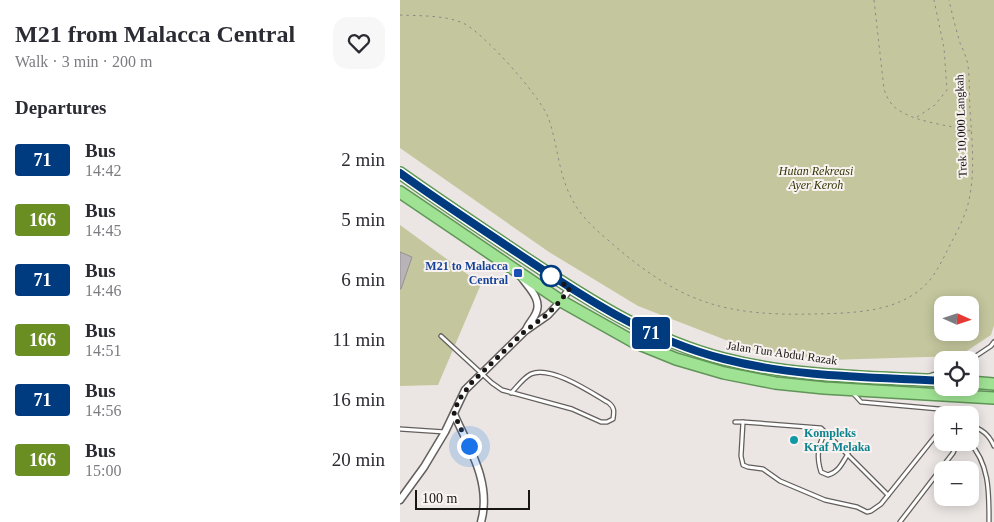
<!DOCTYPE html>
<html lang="en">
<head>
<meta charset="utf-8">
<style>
	body { margin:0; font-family:Georgia,serif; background:#f7f7f7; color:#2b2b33; height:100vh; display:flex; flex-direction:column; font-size:19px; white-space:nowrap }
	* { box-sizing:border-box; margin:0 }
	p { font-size:16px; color:#7c7c81 }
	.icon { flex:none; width:28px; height:28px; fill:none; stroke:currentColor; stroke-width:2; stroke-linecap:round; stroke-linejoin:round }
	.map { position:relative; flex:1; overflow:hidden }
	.sheet { display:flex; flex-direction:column; background:#fff; width:400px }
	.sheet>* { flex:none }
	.badge { padding:0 10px; border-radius:4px; font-size:18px; line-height:32px }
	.needle { width:32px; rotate:93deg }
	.buttons { position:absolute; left:534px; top:296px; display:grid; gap:10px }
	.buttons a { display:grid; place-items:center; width:45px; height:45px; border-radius:10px; background:#fff; box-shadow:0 2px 12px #0003; font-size:25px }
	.scale { position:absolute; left:15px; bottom:12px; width:115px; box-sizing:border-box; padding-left:5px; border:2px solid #181615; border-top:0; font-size:14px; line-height:18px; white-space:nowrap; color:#181615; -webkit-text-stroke:4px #f8f3f0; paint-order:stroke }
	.you { position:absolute; width:25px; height:25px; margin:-12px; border:4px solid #fff; border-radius:50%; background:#1a73e8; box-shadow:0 0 0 8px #1a73e833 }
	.map>.badge { position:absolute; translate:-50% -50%; box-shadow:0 0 0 2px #fff }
	h2 { padding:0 15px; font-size:19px; line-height:45px }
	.round { display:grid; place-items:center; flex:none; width:52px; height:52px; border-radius:15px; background:#f7f7f7 }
	.overview { display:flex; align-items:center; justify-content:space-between; height:85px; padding:0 15px }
	h1 { font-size:24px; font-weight:700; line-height:38px }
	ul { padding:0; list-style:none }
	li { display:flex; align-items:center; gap:15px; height:60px; padding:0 15px }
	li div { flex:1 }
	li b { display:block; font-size:19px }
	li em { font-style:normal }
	li .badge { min-width:55px; font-weight:700; text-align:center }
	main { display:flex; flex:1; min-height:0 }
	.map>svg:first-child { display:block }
	.green { fill:#c4c79d; fill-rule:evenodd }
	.building { fill:#b7b3b6; stroke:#959193 }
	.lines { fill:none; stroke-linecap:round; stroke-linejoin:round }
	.service-casing { stroke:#635f5c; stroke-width:5.5 }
	.minor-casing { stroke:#635f5c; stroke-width:9 }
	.trunk-casing { stroke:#609557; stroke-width:14 }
	.path { stroke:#8d8987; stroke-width:1; stroke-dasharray:2.5 4; stroke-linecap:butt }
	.service { stroke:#fff; stroke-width:3 }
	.minor { stroke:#fff; stroke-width:6 }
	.trunk { stroke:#9fe294; stroke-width:11 }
	.line-casing { stroke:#fff; stroke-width:11 }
	.line { stroke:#003b80; stroke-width:8 }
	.walk { stroke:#181615; stroke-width:5; stroke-dasharray:0 9 }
	.transit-dot { fill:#1a4fb4; stroke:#f8f3f0; stroke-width:2 }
	.stop-dot { fill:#fff; stroke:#003b80; stroke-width:2.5 }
	.culture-dot { fill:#0f9aa8; stroke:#f8f3f0; stroke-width:2 }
	.labels { text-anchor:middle; stroke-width:4; stroke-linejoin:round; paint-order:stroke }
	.street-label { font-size:12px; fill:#181615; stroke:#f8f3f0 }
	.park-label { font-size:12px; font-style:italic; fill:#353605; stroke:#f8f3f0 }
	.transit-label { font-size:12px; font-weight:bold; fill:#164399; stroke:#f8f3f0; text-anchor:end }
	.culture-label { font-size:12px; font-weight:bold; fill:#0d838f; stroke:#f8f3f0; text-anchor:start }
</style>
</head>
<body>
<main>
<section class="sheet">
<div class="overview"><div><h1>M21 from Malacca Central</h1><p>Walk · 3 min · 200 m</p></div><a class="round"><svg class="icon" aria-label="heart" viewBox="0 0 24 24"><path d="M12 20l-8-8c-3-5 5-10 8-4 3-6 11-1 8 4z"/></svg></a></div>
<h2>Departures</h2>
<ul>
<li><span class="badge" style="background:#003b80;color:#fff">71</span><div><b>Bus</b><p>14:42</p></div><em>2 min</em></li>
<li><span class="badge" style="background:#6b8e23;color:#fff">166</span><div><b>Bus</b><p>14:45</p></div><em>5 min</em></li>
<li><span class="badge" style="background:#003b80;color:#fff">71</span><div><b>Bus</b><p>14:46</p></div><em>6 min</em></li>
<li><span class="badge" style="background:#6b8e23;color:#fff">166</span><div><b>Bus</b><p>14:51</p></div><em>11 min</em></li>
<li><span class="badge" style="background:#003b80;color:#fff">71</span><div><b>Bus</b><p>14:56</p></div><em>16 min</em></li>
<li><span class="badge" style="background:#6b8e23;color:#fff">166</span><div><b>Bus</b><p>15:00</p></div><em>20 min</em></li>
</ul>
</section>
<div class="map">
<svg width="594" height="522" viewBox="0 0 594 522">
	<rect width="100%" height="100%" fill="#ebe6e3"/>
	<!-- green -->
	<g class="green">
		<path d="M 0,0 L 594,0 L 594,325 L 591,335 L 559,356 L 428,360 L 349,349 L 238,306 L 149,252 L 0,148 ZM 542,305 L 570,305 L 570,332 L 542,332 Z"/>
		<polygon points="0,225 81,284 38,385 0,386"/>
	</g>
	<!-- building -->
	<polygon class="building" points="0,252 12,257 1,289 0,289"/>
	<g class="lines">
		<!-- service casing -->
		<g class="service-casing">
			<g id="service">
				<path d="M 41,336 L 92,383 L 102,390 L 172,409 L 201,422 L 207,422 L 213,419 C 214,412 215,408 209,403 C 192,393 151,365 131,374 C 123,378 117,387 111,393"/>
				<polyline points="570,360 591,346 594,342"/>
				<polyline points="529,376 542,372"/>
				<polyline points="452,392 461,402 539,409 546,410 555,415"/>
				<polyline points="559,415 564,415"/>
				<polyline points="570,419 573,426 570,433"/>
				<polyline points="335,422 343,422 341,456 343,465 348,467 363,469 380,481 425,500 457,507 467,512 471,511 481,504 537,434 542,430"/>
				<polyline points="343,422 421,428 488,495"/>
				<path d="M 573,426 C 584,431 589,435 594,446"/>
				<polyline points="0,429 45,432"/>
				<path d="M 425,432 C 418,447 416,456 421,472 L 428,475 C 439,472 442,463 448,454"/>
				<path d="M 569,442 C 590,464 589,494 589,522"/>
				<polyline points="500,522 553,453 558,442"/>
			</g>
		</g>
		<!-- minor casing -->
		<g class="minor-casing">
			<g id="minor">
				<path d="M 122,278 C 130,289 142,300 136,313 C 133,320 128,324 126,330"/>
				<path d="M 54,414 C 69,448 92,483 81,522"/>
				<polyline points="0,500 24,467 45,432 65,390 125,331 148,315 161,301 170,288"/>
			</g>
		</g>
		<!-- trunk casing -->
		<g class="trunk-casing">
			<g id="trunk">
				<path d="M 0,173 C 41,202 83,230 125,258 C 188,300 250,340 324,359 C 394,377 470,377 542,381"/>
				<polyline points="0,192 161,301 234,342 276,359 324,373 375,383 424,388 594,398"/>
				<polyline points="570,382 594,384"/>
			</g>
		</g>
		<!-- path -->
		<g class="path">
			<path d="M 474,0 L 484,89 C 487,98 491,106 500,111 C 520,123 548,125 571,131"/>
			<path d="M 0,15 C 20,16 44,15 63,23 C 84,33 139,95 148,117 C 158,144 158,175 173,201 C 183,220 200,233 216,247 C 283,304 327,316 414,314 C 453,313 501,313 529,281 C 538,270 544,257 551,243 C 557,232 563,220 567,208 C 576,176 572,142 570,110 C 569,96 570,80 568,66 C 567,58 563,50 560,43 C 556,29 552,14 549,0"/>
			<polyline points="517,117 535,105 547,90 544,48 534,0"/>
		</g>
		<!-- service -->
		<use href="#service" class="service"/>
		<!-- minor -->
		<use href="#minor" class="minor"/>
		<!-- trunk -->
		<use href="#trunk" class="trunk"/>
	</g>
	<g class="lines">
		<!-- line casing -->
		<g class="line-casing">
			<path id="line" d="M 0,173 C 39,201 79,227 119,254 C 183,297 248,340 324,359 C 394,377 470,377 542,381"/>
		</g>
		<!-- line -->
		<use href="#line" class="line"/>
		<!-- walk -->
		<polyline class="walk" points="69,446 54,414 58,401 72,382 125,331 148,314 161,300 170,288 151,276"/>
	</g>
	<!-- markers -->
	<rect class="transit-dot" x="113" y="268" width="10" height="10" rx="2.5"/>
	<circle class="stop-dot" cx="151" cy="276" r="10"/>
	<circle class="culture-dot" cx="394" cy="440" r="5"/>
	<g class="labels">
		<!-- street labels -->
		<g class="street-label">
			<text transform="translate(561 126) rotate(-92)" y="4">Trek 10,000 Langkah</text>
			<text transform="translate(382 353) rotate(8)" y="4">Jalan Tun Abdul Razak</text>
		</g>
		<!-- park labels -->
		<g class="park-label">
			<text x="416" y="175">Hutan Rekreasi<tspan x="416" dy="14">Ayer Keroh</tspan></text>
		</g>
		<!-- transit labels -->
		<g class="transit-label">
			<text x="108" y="270">M21 to Malacca<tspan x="108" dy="14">Central</tspan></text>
		</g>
		<!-- culture labels -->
		<g class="culture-label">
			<text x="404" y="437">Kompleks<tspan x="404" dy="14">Kraf Melaka</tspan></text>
		</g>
	</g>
</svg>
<div class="buttons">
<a><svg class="needle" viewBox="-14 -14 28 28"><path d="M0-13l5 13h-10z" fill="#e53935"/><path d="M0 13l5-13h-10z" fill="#7c7c81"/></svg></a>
<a><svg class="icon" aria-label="locate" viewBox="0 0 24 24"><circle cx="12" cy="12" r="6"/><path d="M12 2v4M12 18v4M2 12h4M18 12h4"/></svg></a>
<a>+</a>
<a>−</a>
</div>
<div class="scale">100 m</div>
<div class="you" style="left:69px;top:446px"></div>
<b class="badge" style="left:251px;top:333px;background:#003b80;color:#fff">71</b>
</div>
</main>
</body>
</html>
